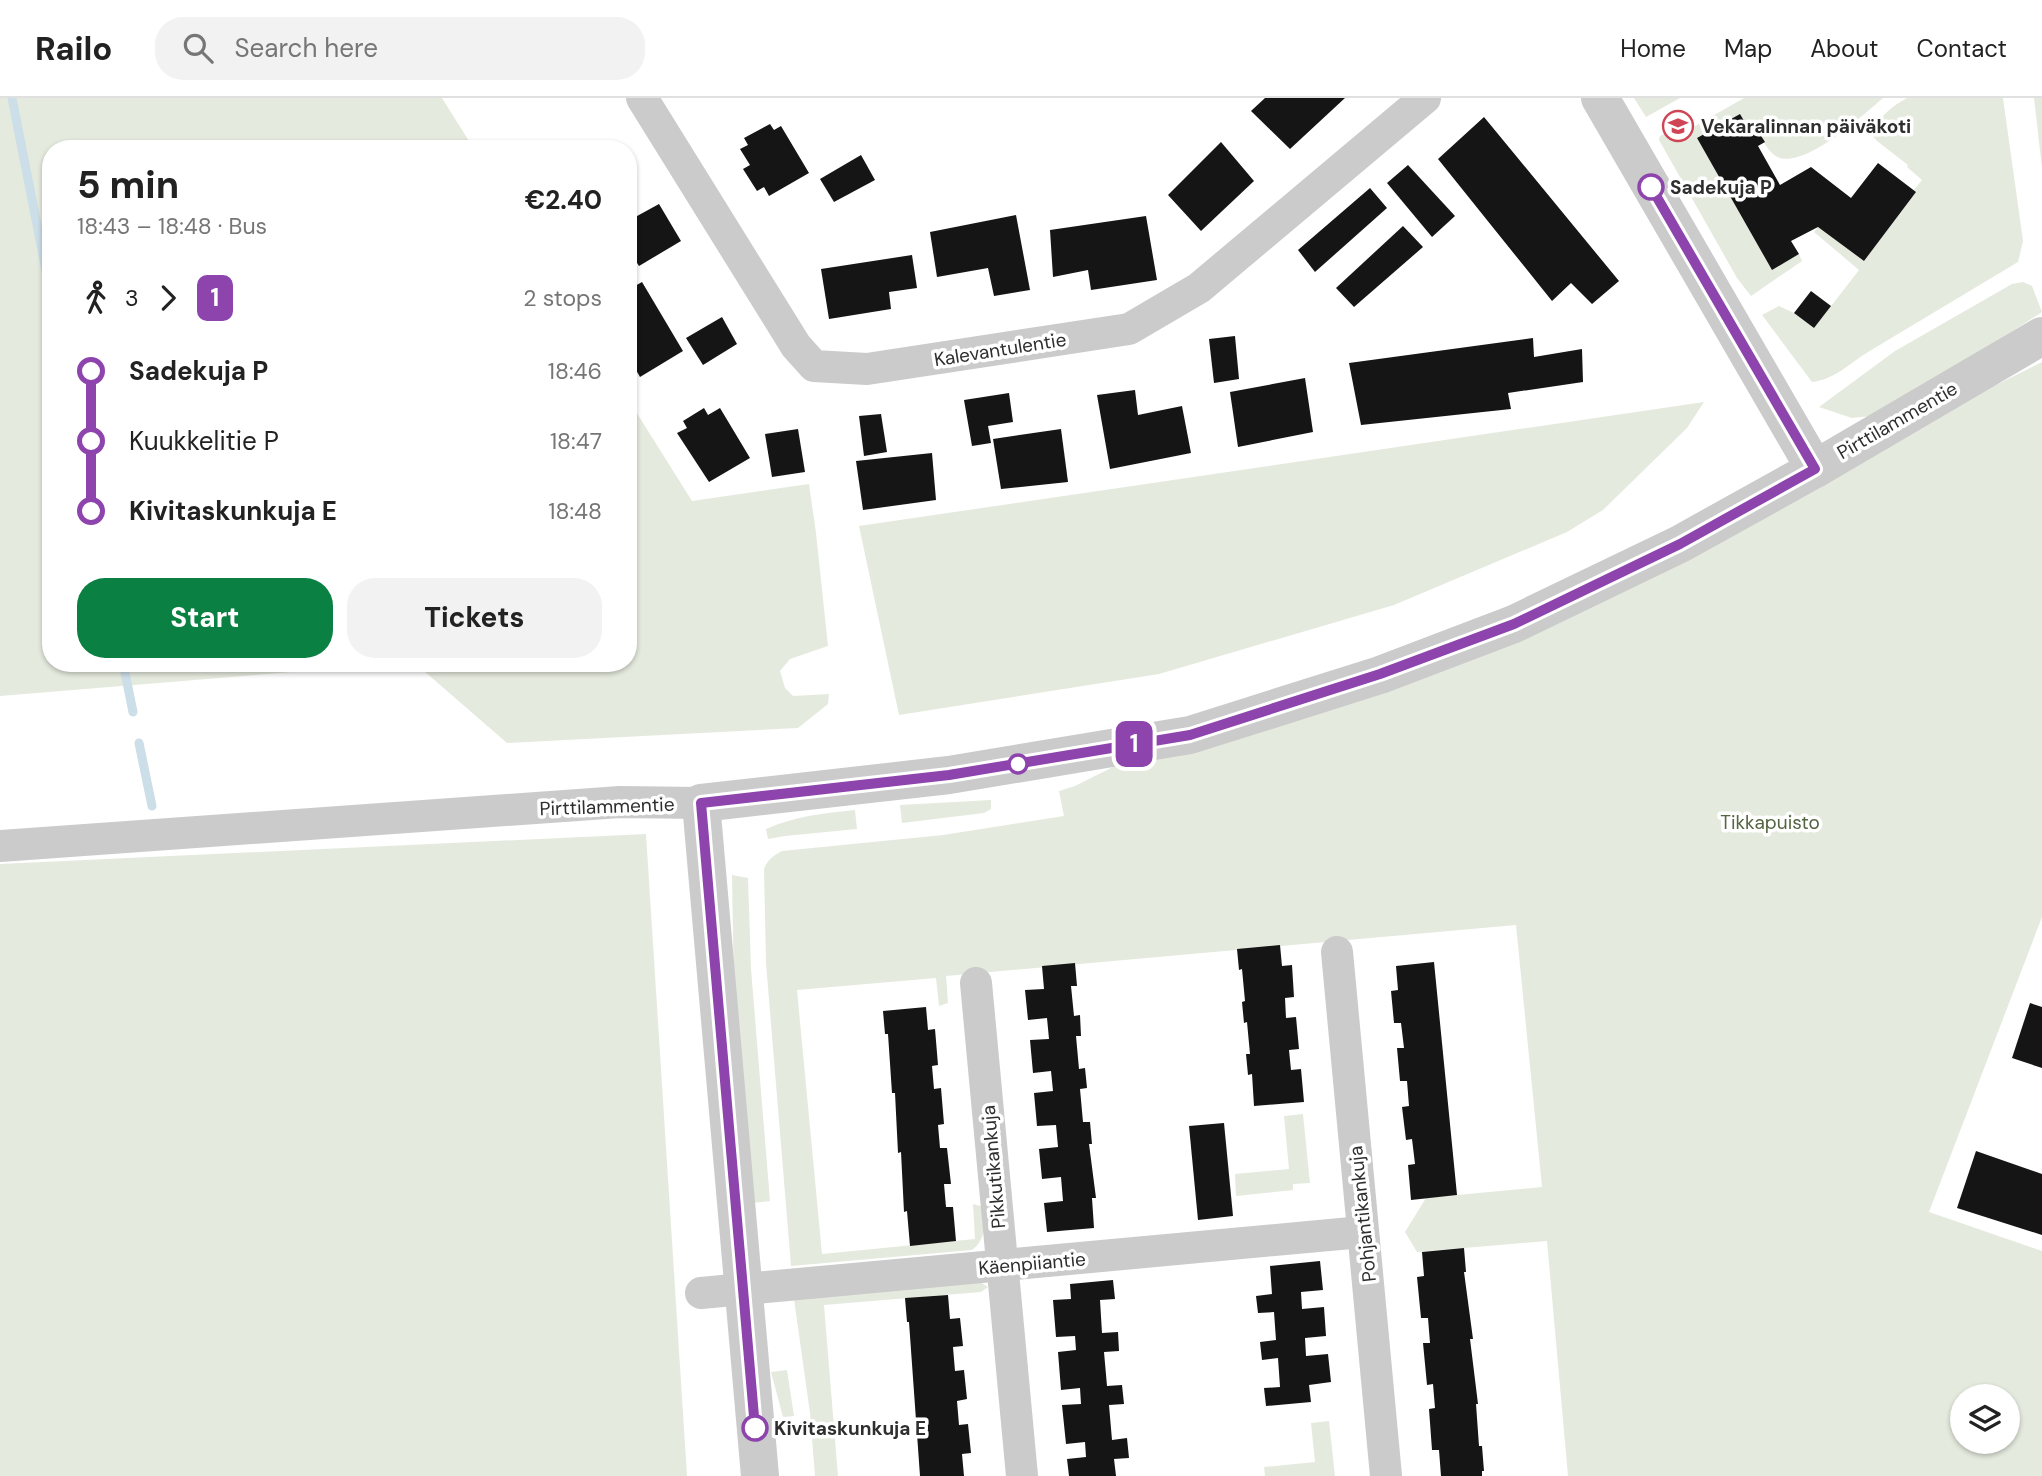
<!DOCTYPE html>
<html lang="en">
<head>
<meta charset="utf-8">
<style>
	body { margin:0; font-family:"DM Sans",sans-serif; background:#f2f2f2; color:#222; height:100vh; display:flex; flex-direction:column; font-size:26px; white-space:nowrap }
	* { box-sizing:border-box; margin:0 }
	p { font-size:23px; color:#767676 }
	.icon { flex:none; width:38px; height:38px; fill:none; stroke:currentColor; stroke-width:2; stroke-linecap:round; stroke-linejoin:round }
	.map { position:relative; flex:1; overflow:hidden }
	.details { position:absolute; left:42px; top:42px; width:595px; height:532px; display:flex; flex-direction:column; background:#fff; border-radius:28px; box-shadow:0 2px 5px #0004 }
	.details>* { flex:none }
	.badge { padding:0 14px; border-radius:10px; font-size:24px; line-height:46px }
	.buttons { position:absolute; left:1950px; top:1286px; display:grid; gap:14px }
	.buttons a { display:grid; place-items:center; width:70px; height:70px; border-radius:50%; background:#fff; box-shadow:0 2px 5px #0004; font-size:35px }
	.map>.badge { position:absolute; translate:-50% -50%; box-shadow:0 0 0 4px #fff }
	.legs { display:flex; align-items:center; gap:10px; height:77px; padding:0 35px; font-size:23px }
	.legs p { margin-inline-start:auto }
	.head { display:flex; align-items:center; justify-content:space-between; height:119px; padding:0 35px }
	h1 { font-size:38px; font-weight:700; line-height:52px }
	.cta { display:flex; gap:14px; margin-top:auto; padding:14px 35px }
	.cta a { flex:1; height:80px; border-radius:28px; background:#0b8043; color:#fff; font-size:28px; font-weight:700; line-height:80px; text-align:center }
	.cta a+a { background:#f2f2f2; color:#222 }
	ul { padding:0 35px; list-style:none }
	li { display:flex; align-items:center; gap:24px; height:70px; font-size:26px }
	li i { display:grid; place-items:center; width:10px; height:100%; margin:0 9px; background:currentColor }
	li i::after { content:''; width:18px; height:18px; margin:-9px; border:5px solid; border-radius:50%; background:#fff }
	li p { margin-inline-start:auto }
	li:first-child i { background:linear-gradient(#0000 50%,currentColor 0) }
	li:last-child i { background:linear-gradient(currentColor 50%,#0000 0) }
	header { display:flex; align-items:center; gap:42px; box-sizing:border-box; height:98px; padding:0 35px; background:#fff; border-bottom:2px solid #e0e0e0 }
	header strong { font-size:33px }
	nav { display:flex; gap:38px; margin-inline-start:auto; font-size:24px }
	.search { width:490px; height:63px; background:#f2f2f2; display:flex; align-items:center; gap:18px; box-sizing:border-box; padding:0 24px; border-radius:28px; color:#767676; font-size:26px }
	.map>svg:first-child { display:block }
	.green { fill:#e5eade; fill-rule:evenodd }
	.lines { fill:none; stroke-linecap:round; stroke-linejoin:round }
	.stream { stroke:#ccdee7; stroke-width:9 }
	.building { fill:#151515 }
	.minor { stroke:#cbcbcb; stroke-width:32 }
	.tertiary { stroke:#cbcbcb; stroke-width:38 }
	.line-1-casing { stroke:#fff; stroke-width:16 }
	.line-1 { stroke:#8e44ad; stroke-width:10 }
	.stop-1-dot { fill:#fff; stroke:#8e44ad; stroke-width:3.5 }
	.labels { text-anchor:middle; stroke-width:7; stroke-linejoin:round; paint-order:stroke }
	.poi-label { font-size:19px; font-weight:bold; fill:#2e2e2e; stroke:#fff; text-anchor:start }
	.stop-label { font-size:19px; font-weight:bold; fill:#2e2e2e; stroke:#fff; text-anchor:start }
	.street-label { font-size:19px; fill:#2e2e2e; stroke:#fff }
	.park-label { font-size:19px; fill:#536541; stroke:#fff }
</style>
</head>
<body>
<header>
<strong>Railo</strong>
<div class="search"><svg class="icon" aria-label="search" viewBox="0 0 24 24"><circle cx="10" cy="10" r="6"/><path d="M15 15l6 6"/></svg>Search here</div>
<nav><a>Home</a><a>Map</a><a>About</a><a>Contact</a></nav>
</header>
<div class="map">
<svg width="2042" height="1378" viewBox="0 0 2042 1378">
	<rect width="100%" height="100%" fill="#fff"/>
	<!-- green -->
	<g class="green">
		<polygon points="0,0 442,0 474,51 51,51 51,565 628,565 628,301 692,403 809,386 816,435 828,548 790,561 780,573 785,590 793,598 829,596 828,606 798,630 507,645 424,573 377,567 0,598"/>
		<polygon points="1634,0 1680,0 1646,19"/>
		<path d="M 1744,0 L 1883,0 C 1863,17 1808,68 1780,60 C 1768,56 1762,40 1756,30 L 1750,33 L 1740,16 L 1697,40 L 1772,171 L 1799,156 L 1802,163 L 1751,198 L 1737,180 L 1659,42 L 1660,38 L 1671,32 L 1676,39 Z"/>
		<path d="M 1907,0 L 2003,0 L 2023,143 L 2018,164 C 1968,194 1918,224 1868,254 C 1850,265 1834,282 1812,284 L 1762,217 L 1779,208 L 1794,215 L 1814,230 L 1859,172 L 1814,134 L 1818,129 L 1864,163 L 1916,94 L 1914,92 L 1922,82 L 1907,69 L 1908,67 L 1877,43 L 1872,37 C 1877,20 1892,8 1907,0 Z"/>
		<polygon points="2034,0 2042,0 2042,70"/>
		<polygon points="2023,184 2032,188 2042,214 1954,271 1872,318 1852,320 1819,309 1895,253 2012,186"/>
		<path d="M 2042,264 L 2042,819 L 1929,1114 L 2042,1153 L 2042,1378 L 1568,1378 L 1547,1143 L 1417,1154 L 1405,1134 L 1426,1100 L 1542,1089 L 1516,827 L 946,878 L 948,905 L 939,908 L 936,880 L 797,892 L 822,1156 L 975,1141 L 973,1106 L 984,1109 C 984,1126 987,1141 972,1152 L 791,1168 L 766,865 L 764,771 C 768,761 773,758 782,753 L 943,737 L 1064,718 L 1059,693 L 1075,688 L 1113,669 L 1193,650 L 1972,299 ZM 1962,1298 L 2007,1298 L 2007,1344 L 1962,1344 Z"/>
		<polygon points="1704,304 1687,330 1603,412 1567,434 1394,507 1159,576 899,617 859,428"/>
		<polygon points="991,702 991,711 984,715 902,725 900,707"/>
		<path d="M 855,712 L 857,731 L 785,738 L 768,741 L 766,731 C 796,718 824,715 855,712 Z"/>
		<polygon points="646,736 687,1378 0,1378 0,766"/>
		<polygon points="732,777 748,780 751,871 770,1103 752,1105 734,895"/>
		<polygon points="1303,1016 1310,1085 1293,1086 1293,1092 1236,1098 1235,1076 1289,1071 1284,1018"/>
		<polygon points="980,1184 988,1189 981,1194 824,1207 838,1378 815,1378 810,1315 794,1201"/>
		<polygon points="787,1272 794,1318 783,1319 771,1274"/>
		<polygon points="1329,1323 1335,1378 1265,1378 1264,1369 1315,1364 1311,1325"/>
	</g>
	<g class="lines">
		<!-- stream -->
		<g class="stream">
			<polyline points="12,0 51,198"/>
			<polyline points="123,565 133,614"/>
			<polyline points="139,645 152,708"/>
		</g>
	</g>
	<!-- building -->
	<g class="building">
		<polygon points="1265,0 1345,0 1290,51 1251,13"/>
		<polygon points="1740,16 1750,33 1756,30 1765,44 1758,48 1780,87 1811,69 1851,100 1878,65 1916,94 1864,163 1818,129 1791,143 1799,156 1772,172 1697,40"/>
		<polygon points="1484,19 1619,183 1592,206 1571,185 1552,203 1438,61"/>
		<polygon points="770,26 774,32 781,28 809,75 769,98 764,89 757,93 743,71 750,67 740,51 748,47 744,40"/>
		<polygon points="1221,44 1254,83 1201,133 1168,97"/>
		<polygon points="861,57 875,82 834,104 820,81"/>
		<polygon points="1408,67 1455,118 1432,139 1387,85"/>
		<polygon points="1370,90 1387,110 1315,174 1298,152"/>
		<polygon points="659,106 681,143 639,168 628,151 628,123"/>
		<polygon points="1016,117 1030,192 994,198 988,170 937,179 930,134"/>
		<polygon points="1146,118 1157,182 1091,192 1088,172 1053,179 1050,132"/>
		<polygon points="1403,128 1423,149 1354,209 1336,190"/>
		<polygon points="912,157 917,190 889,194 891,211 829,221 821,171"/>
		<polygon points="642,184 683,253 640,279 628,258 628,192"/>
		<polygon points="1811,193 1831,208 1814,230 1794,215"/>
		<polygon points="722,219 737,246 703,267 686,240"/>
		<polygon points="1235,238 1239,281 1214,285 1209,241"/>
		<polygon points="1533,240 1534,259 1582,251 1583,284 1508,295 1511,311 1361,327 1349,265"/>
		<polygon points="1305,280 1313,334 1238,349 1230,294"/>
		<polygon points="1135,292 1138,317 1182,308 1191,355 1110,371 1097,297"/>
		<polygon points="1009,295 1013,324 988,328 991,345 972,348 964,302"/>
		<polygon points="704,310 708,317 720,310 750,360 709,384 677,335 687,330 683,323"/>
		<polygon points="881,316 887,354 864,358 859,318"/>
		<polygon points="798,331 805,374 772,379 765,336"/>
		<polygon points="1061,331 1068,384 1001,391 993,341"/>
		<polygon points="932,355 936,402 863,412 856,363"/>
		<polygon points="1280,847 1282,868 1292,867 1294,899 1285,900 1286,920 1296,919 1299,951 1289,952 1291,972 1301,971 1304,1004 1254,1008 1252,976 1248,977 1246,956 1250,956 1247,924 1244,925 1242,904 1245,903 1242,871 1239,872 1237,851"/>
		<polygon points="1434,864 1457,1097 1411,1102 1408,1067 1415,1066 1412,1041 1406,1042 1402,1009 1409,1008 1407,983 1400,983 1397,950 1404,950 1401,925 1394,925 1391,893 1398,892 1396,868"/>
		<polygon points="1075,865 1077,888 1071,888 1074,918 1080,917 1081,938 1076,938 1079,971 1085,970 1087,990 1080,991 1083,1024 1090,1024 1092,1046 1089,1046 1096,1100 1092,1100 1094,1130 1047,1134 1044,1105 1063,1103 1061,1079 1042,1081 1039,1051 1058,1049 1056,1027 1037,1028 1034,995 1053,993 1051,973 1033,975 1030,942 1049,941 1047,920 1028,922 1025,892 1044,891 1042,868"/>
		<polygon points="2030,905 2042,909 2042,970 2012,960"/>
		<polygon points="926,909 928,932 935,931 938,967 932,968 934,991 941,990 944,1026 938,1027 940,1050 947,1050 951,1086 944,1086 946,1109 953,1109 956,1143 910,1148 907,1113 904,1114 901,1054 898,1055 895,995 892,995 888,936 885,936 883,913"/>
		<polygon points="1224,1025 1233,1118 1198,1122 1189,1028"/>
		<polygon points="1976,1053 2042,1076 2042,1137 1957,1110"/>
		<polygon points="1464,1150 1466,1174 1464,1174 1473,1241 1470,1241 1478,1306 1476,1306 1479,1348 1482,1348 1484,1373 1482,1373 1482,1378 1441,1378 1439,1352 1432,1352 1429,1311 1435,1310 1433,1286 1427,1287 1423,1245 1430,1245 1428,1220 1421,1220 1417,1179 1424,1178 1422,1154"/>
		<polygon points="1320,1163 1323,1192 1301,1194 1302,1211 1324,1209 1326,1238 1305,1240 1306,1258 1328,1256 1331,1284 1309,1287 1311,1304 1266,1308 1264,1290 1280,1289 1278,1260 1262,1262 1260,1244 1276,1242 1274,1214 1258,1215 1256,1198 1272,1196 1270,1168"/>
		<polygon points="1113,1182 1115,1201 1100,1202 1102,1235 1118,1234 1119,1253 1104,1254 1107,1288 1122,1287 1124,1306 1109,1307 1112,1342 1127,1340 1129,1360 1114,1361 1116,1378 1069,1378 1067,1361 1086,1359 1085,1344 1066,1346 1062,1307 1081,1306 1080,1290 1061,1292 1058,1254 1076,1252 1075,1238 1056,1239 1053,1202 1071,1201 1070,1186"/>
		<polygon points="948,1197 950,1221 960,1220 963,1248 953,1249 955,1273 964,1272 967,1301 957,1303 959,1327 968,1326 971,1355 962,1356 964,1378 920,1378 909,1224 907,1224 905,1200"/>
	</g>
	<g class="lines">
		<!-- minor -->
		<g class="minor">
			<polyline points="642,0 796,248 814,268 867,271 1129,231 1199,190 1425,0"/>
			<polyline points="0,748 620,704 701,705"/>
			<polyline points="1337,854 1386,1378"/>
			<polyline points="976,885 1022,1378"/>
			<polyline points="701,1195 1362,1134"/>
		</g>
		<!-- tertiary -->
		<g class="tertiary">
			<polyline points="1600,0 1815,371"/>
			<polyline points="760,1378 701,705 949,677 1190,637 1380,577 1514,526 1680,446 1815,371 2042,238"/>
		</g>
	</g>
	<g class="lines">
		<!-- line-1 casing -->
		<g class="line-1-casing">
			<polyline id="line-1" points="755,1330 701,705 949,677 1190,637 1380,576 1514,526 1680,446 1815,371 1651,89"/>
		</g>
		<!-- line-1 -->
		<use href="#line-1" class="line-1"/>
	</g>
	<!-- icons -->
	<defs>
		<g id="school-ring" transform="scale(1.575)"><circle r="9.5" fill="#fff" stroke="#d04556" stroke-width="1.5"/><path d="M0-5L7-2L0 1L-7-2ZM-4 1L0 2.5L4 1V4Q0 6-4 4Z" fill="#d04556"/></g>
	</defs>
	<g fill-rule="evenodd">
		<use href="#school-ring" x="1678" y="28"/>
	</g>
	<!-- markers -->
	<g class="stop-1-dot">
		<circle cx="1651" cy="89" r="12"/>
		<circle cx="1018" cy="666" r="9"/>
		<circle cx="755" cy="1330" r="12"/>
	</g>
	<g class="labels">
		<!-- poi labels -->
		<g class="poi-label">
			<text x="1701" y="35">Vekaralinnan päiväkoti</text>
		</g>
		<!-- stop labels -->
		<g class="stop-label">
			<text x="1670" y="96">Sadekuja P</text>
			<text x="774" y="1337">Kivitaskunkuja E</text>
		</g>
		<!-- street labels -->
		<g class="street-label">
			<text transform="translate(1000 251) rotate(-9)" y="7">Kalevantulentie</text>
			<text transform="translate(1897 322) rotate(-30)" y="7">Pirttilammentie</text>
			<text transform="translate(607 708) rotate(-2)" y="7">Pirttilammentie</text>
			<text transform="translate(993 1069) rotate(-95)" y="7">Pikkutikankuja</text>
			<text transform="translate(1362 1116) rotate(-96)" y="7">Pohjantikankuja</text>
			<text transform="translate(1032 1165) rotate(-5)" y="7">Käenpiiantie</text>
		</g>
		<!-- park labels -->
		<g class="park-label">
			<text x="1770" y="731">Tikkapuisto</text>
		</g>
	</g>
</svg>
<div class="buttons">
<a><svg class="icon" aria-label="layers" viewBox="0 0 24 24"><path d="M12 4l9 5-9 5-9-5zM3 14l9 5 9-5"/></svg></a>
</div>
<b class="badge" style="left:1134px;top:646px;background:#8e44ad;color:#fff">1</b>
<section class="details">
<div class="head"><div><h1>5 min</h1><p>18:43 – 18:48 · Bus</p></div><b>€2.40</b></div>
<div class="legs"><svg class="icon" aria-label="walk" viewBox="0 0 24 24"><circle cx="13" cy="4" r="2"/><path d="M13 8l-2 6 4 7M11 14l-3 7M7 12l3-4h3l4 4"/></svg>3<svg class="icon" aria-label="forward" viewBox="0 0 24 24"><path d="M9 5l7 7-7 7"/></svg><b class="badge" style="background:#8e44ad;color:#fff">1</b><p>2 stops</p></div>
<ul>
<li><i style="color:#8e44ad"></i><b>Sadekuja P</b><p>18:46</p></li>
<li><i style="color:#8e44ad"></i><span>Kuukkelitie P</span><p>18:47</p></li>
<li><i style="color:#8e44ad"></i><b>Kivitaskunkuja E</b><p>18:48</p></li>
</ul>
<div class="cta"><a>Start</a><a>Tickets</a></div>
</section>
</div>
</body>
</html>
